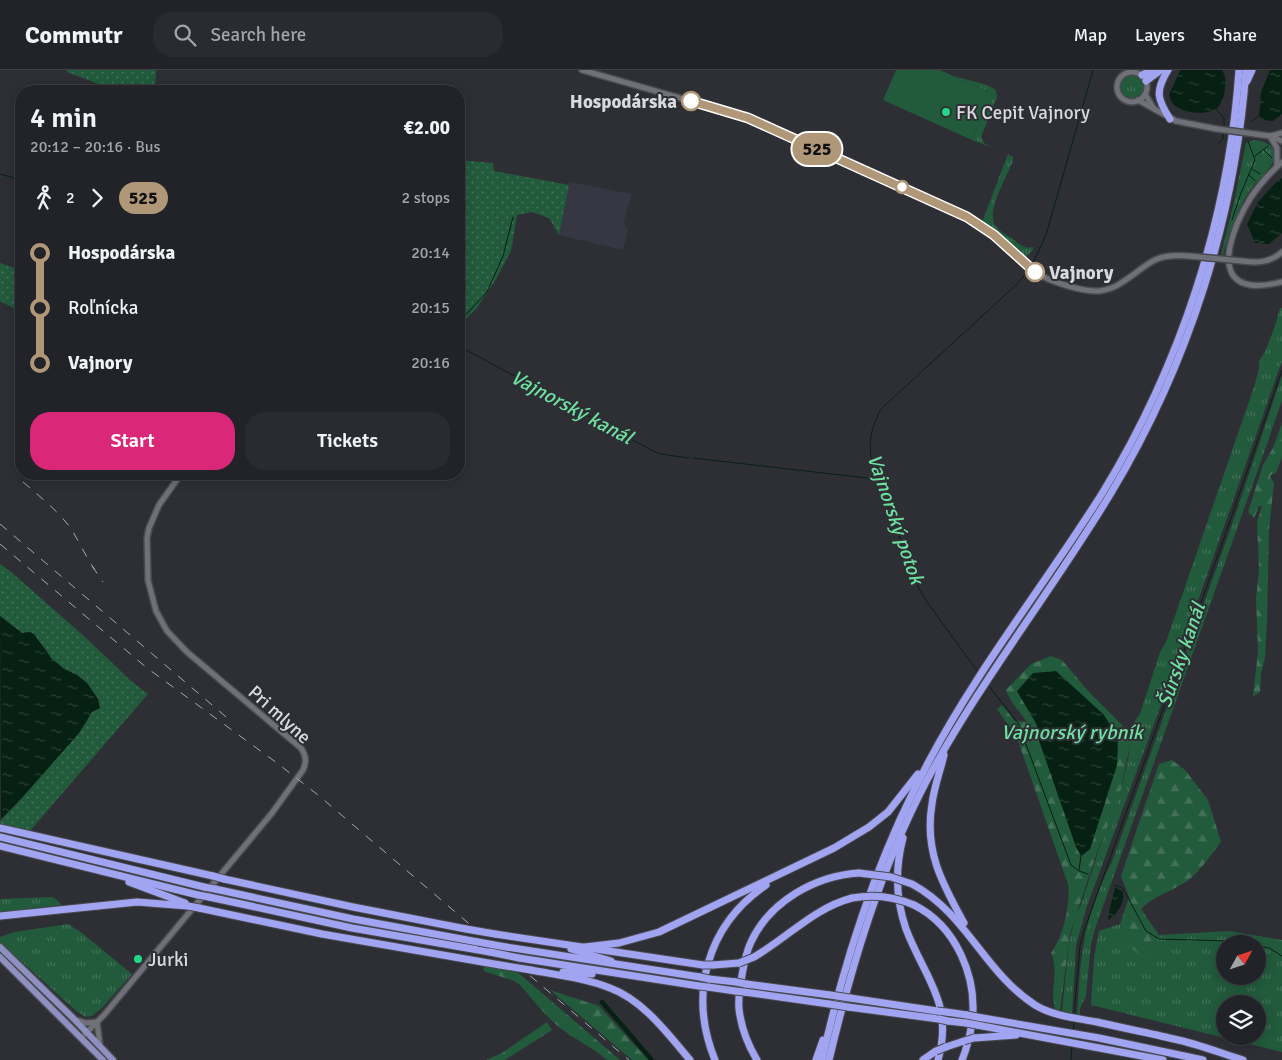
<!DOCTYPE html>
<html lang="en">
<head>
<meta charset="utf-8">
<style>
	body { margin:0; font-family:Signika,sans-serif; background:#2a2b30; color:#f1f3f6; height:100vh; display:flex; flex-direction:column; font-size:19px; white-space:nowrap }
	* { box-sizing:border-box; margin:0 }
	p { font-size:16px; color:#a2a4a8 }
	.icon { flex:none; width:28px; height:28px; fill:none; stroke:currentColor; stroke-width:2; stroke-linecap:round; stroke-linejoin:round }
	.map { position:relative; flex:1; overflow:hidden }
	.drawer { position:absolute; left:15px; top:15px; width:450px; height:395px; display:flex; flex-direction:column; background:#222328; border-radius:20px; box-shadow:0 2px 12px #0003,0 0 0 1px #3f4045 }
	.drawer>* { flex:none }
	.badge { padding:0 10px; border-radius:16px; font-size:18px; line-height:32px }
	.needle { width:32px; rotate:50deg }
	.fabs { position:absolute; left:1216px; top:865px; display:grid; gap:10px }
	.fabs a { display:grid; place-items:center; width:50px; height:50px; border-radius:50%; background:#222328; box-shadow:0 2px 12px #0003,0 0 0 1px #3f4045; font-size:25px }
	.map>.badge { position:absolute; translate:-50% -50%; box-shadow:0 0 0 2px #fff }
	.legs { display:flex; align-items:center; gap:8px; height:55px; padding:0 15px; font-size:16px }
	.legs p { margin-inline-start:auto }
	.headline { display:flex; align-items:center; justify-content:space-between; height:85px; padding:0 15px }
	h1 { font-size:28px; font-weight:600; line-height:38px }
	.primary-button { display:flex; gap:10px; margin-top:auto; padding:10px 15px }
	.primary-button a { flex:1; height:58px; border-radius:20px; background:#db2777; color:#fff; font-size:20px; font-weight:600; line-height:58px; text-align:center }
	.primary-button a+a { background:#2a2b30; color:#f1f3f6 }
	ul { padding:0 15px; list-style:none }
	li { display:flex; align-items:center; gap:18px; height:55px; font-size:19px }
	li i { display:grid; place-items:center; width:8px; height:100%; margin:0 6px; background:currentColor }
	li i::after { content:''; width:12px; height:12px; margin:-6px; border:4px solid; border-radius:50%; background:#222328 }
	li p { margin-inline-start:auto }
	li:first-child i { background:linear-gradient(#0000 50%,currentColor 0) }
	li:last-child i { background:linear-gradient(currentColor 50%,#0000 0) }
	header { display:flex; align-items:center; gap:30px; box-sizing:border-box; height:70px; padding:0 25px; background:#222328; border-bottom:1px solid #3f4045 }
	header strong { font-size:24px }
	nav { display:flex; gap:28px; margin-inline-start:auto; font-size:18px }
	.search { width:350px; height:45px; background:#2a2b30; display:flex; align-items:center; gap:12px; box-sizing:border-box; padding:0 18px; border-radius:20px; color:#a2a4a8; font-size:19px }
	.map>svg:first-child { display:block }
	.built { fill:#363743 }
	.grass { fill:url(#grass-tufts); fill-rule:evenodd }
	.forest { fill:url(#forest-firs); fill-rule:evenodd }
	.park { fill:url(#park-dots) }
	.pitch { fill:#225a3c }
	.water { fill:url(#water-ripples) }
	.lines { fill:none; stroke-linecap:round; stroke-linejoin:round }
	.stream { stroke:#062113; stroke-width:1 }
	.canal { stroke:#062113; stroke-width:4.5 }
	.minor-casing { stroke:#494a4f; stroke-width:8 }
	.major-casing { stroke:#494a4f; stroke-width:9 }
	.highway-casing { stroke:#494a4f; stroke-width:9 }
	.minor { stroke:#707178; stroke-width:5 }
	.major { stroke:#8d90c1; stroke-width:6 }
	.highway { stroke:#a1a4f1; stroke-width:7 }
	.rail { stroke:#a7a8ac; stroke-width:1; stroke-dasharray:9 9; stroke-linecap:butt }
	.minor-bridge-casing { stroke:#494a4f; stroke-width:8; stroke-linecap:butt }
	.highway-bridge-casing { stroke:#494a4f; stroke-width:9; stroke-linecap:butt }
	.minor-bridge { stroke:#707178; stroke-width:5 }
	.highway-bridge { stroke:#a1a4f1; stroke-width:7 }
	.line-1-casing { stroke:#fff; stroke-width:11 }
	.line-1 { stroke:#af9778; stroke-width:8 }
	.stop-1-dot { fill:#fff; stroke:#af9778; stroke-width:2.5 }
	.poi-dot { fill:#22d887; stroke:#2e2f35; stroke-width:2 }
	.labels { text-anchor:middle; stroke-width:4; stroke-linejoin:round; paint-order:stroke }
	.stop-label { font-size:19px; font-weight:bold; fill:#d9dade; stroke:#2e2f35; text-anchor:end }
	.poi-label { font-size:19px; fill:#d9dade; stroke:#2e2f35; text-anchor:start }
	.street-label { font-size:19px; fill:#d9dade; stroke:#2e2f35 }
	.water-label { font-size:20px; font-style:italic; fill:#6edf9f; stroke:#2e2f35 }
</style>
</head>
<body>
<header>
<strong>Commutr</strong>
<div class="search"><svg class="icon" aria-label="search" viewBox="0 0 24 24"><circle cx="10" cy="10" r="6"/><path d="M15 15l6 6"/></svg>Search here</div>
<nav><a>Map</a><a>Layers</a><a>Share</a></nav>
</header>
<div class="map">
<svg width="1282" height="990" viewBox="0 0 1282 990">
	<defs>
		<pattern id="grass-tufts" width="24" height="20" patternUnits="userSpaceOnUse" patternTransform="scale(1.25)"><rect width="24" height="20" fill="#225a3c"/><path d="M3 7l-1-3M5 7V3M7 7l1-3M15 17l-1-3M17 17v-4M19 17l1-3" fill="none" stroke="#427158"/></pattern>
		<pattern id="forest-firs" width="22" height="20" patternUnits="userSpaceOnUse" patternTransform="scale(1.25)"><rect width="22" height="20" fill="#225a3c"/><path d="M5 1l3.5 6h-7zM16 11l3.5 6h-7z" fill="#427158"/></pattern>
		<pattern id="park-dots" width="8" height="8" patternUnits="userSpaceOnUse" patternTransform="scale(1.25)"><rect width="8" height="8" fill="#225a3c"/><path d="M2 2h.1M6 6h.1" fill="none" stroke="#427158" stroke-width="1.8" stroke-linecap="round"/></pattern>
		<pattern id="water-ripples" width="26" height="14" patternUnits="userSpaceOnUse" patternTransform="scale(1.25)"><rect width="26" height="14" fill="#062113"/><path d="M2 4q2-2 4 0t4 0M15 11q2-2 4 0t4 0" fill="none" stroke="#2a4135"/></pattern>
	</defs>
	<rect width="100%" height="100%" fill="#2e2f35"/>
	<!-- built -->
	<polygon class="built" points="569,112 632,124 624,152 628,161 623,180 559,165"/>
	<!-- grass -->
	<g class="grass">
		<circle cx="1132" cy="16" r="12"/>
		<polygon points="954,6 987,15 996,20 997,27 981,67 984,73 991,77 972,70 992,23"/>
		<path d="M 1254,70 C 1264,71 1277,75 1274,88 C 1272,99 1255,112 1248,123 C 1238,141 1229,164 1223,185 L 1221,184 L 1234,132 L 1246,73 Z"/>
		<path d="M 1008,84 L 1013,87 L 1013,90 C 1008,106 986,139 995,155 C 999,161 1005,164 1010,167 C 1018,173 1023,180 1034,177 L 1031,182 L 1023,190 L 981,155 Z"/>
		<polygon points="1280,238 1282,238 1282,291 1171,608 1086,839 1076,876 1072,944 1062,942 1069,873 1076,844 1081,835 1109,748 1120,724 1128,690 1130,675 1127,669 1130,658 1140,644 1160,582 1166,572 1255,314 1259,299 1259,291 1265,282 1275,256"/>
		<path d="M 1282,305 L 1282,330 L 1266,377 L 1096,856 L 1091,874 L 1086,926 L 1080,938 L 1080,947 L 1077,947 C 1079,922 1079,897 1084,872 C 1088,847 1100,814 1112,792 L 1236,443 Z"/>
		<polygon points="53,827 62,835 0,842 0,829"/>
		<polygon points="68,854 82,863 132,904 102,938 92,946 85,947 74,939 0,872 0,867 15,862"/>
		<path d="M 1120,854 L 1126,872 L 1154,877 L 1159,865 L 1229,861 L 1282,870 L 1282,982 L 1091,935 L 1094,888 L 1099,861 ZM 1225,874 L 1258,874 L 1258,906 L 1225,906 ZM 1225,934 L 1258,934 L 1258,966 L 1225,966 Z"/>
	</g>
	<!-- forest -->
	<g class="forest">
		<polygon points="1282,353 1282,387 1276,403 1272,404 1270,407 1274,413 1269,460 1267,552 1265,587 1261,604 1260,622 1253,627 1258,581 1256,529 1259,500 1257,452 1262,436 1259,436 1254,448 1248,442 1263,395 1273,378"/>
		<path d="M 1051,586 L 1062,590 L 1088,621 L 1122,655 L 1130,675 L 1120,724 L 1097,782 L 1070,864 L 1060,941 L 1055,939 C 1054,934 1053,928 1053,923 C 1054,910 1057,896 1051,883 C 1063,868 1071,833 1068,814 L 1017,668 L 997,639 L 1002,635 L 1015,651 L 1027,652 L 1011,631 L 1006,620 L 1031,594 ZM 1017,621 L 1081,625 L 1103,644 L 1118,666 L 1117,695 L 1090,779 L 1082,786 L 1076,777 L 1037,655 Z"/>
		<path d="M 1172,690 L 1185,700 L 1208,730 L 1221,772 C 1211,784 1202,799 1191,808 C 1175,821 1154,825 1141,839 L 1159,865 L 1154,877 L 1144,890 L 1126,872 L 1120,854 L 1129,827 L 1121,806 L 1159,694 Z"/>
		<path d="M 485,895 L 515,900 L 620,990 L 607,990 C 592,977 574,969 559,957 C 544,945 532,928 519,914 L 512,910 L 486,902 L 483,900 Z"/>
		<polygon points="550,920 599,936 648,990 632,990"/>
		<polygon points="547,952 552,960 505,990 486,990 502,983"/>
	</g>
	<!-- park -->
	<g class="park">
		<polygon points="67,0 156,0 155,21 117,21 67,2"/>
		<polygon points="459,90 493,93 494,101 569,115 559,165 549,148 532,142 517,145 511,181 495,211 476,239 459,255"/>
		<polygon points="0,193 21,200 21,242 0,231"/>
		<polygon points="0,494 10,501 85,567 131,611 148,624 29,762 0,755 0,751 20,730 79,663 87,651 98,629 87,613 77,605 64,599 51,588 45,578 30,562 22,563 0,546"/>
	</g>
	<!-- pitch -->
	<polygon class="pitch" points="896,0 940,0 992,23 972,70 883,30"/>
	<!-- water -->
	<g class="water">
		<path d="M 1180,0 L 1222,0 C 1226,7 1226,11 1225,19 C 1224,25 1223,32 1218,37 C 1209,46 1184,44 1174,35 C 1172,33 1170,28 1169,25 Z"/>
		<polygon points="1270,0 1282,0 1282,44 1273,51 1264,50 1259,46 1261,22"/>
		<polygon points="1282,108 1282,163 1269,174 1255,173 1247,154 1258,132 1278,110"/>
		<polygon points="0,546 22,563 30,562 34,564 51,588 64,599 77,605 87,613 98,629 100,638 92,642 79,663 20,730 1,749"/>
		<polygon points="1056,601 1103,644 1118,666 1117,695 1090,779 1081,786 1076,777 1036,662 1037,655 1017,621 1033,603"/>
		<path d="M 1115,817 L 1123,822 C 1125,832 1117,845 1108,850 L 1109,842 Z"/>
	</g>
	<g class="lines">
		<!-- stream -->
		<g class="stream">
			<polyline points="1216,39 1224,48 1224,57"/>
			<polyline points="1252,51 1259,46"/>
			<polyline points="1219,73 1223,69 1223,61"/>
			<polyline points="1264,80 1272,88"/>
			<polyline points="1255,86 1268,76"/>
			<polyline points="1252,99 1260,104"/>
			<polyline points="0,104 14,108"/>
			<polyline points="1249,105 1255,111"/>
			<polyline points="1232,150 1241,123 1255,90 1248,71"/>
			<polyline points="1031,197 1046,165 1093,0"/>
			<polyline points="459,252 487,222 503,186 513,147"/>
			<polyline points="459,276 653,381 660,384 689,388"/>
			<polyline points="693,388 867,408 878,413"/>
			<path d="M 978,602 L 927,532 L 919,519 L 873,396 C 867,375 871,357 881,339 L 1017,214 L 1029,200"/>
			<polyline points="988,615 1018,653 1071,795 1079,801 1088,804"/>
			<polyline points="1079,800 1081,786"/>
			<polyline points="1115,815 1122,818 1125,822 1146,861 1159,869 1230,871 1244,874"/>
			<polyline points="1258,876 1269,878 1282,886"/>
			<polyline points="1074,945 1080,876 1084,861 1223,471 1282,300"/>
			<polyline points="1073,960 1074,951"/>
			<polyline points="1071,990 1072,976"/>
		</g>
		<!-- canal -->
		<polyline class="canal" points="602,932 652,990"/>
		<!-- minor casing -->
		<g class="minor-casing">
			<g id="minor">
				<path d="M 582,0 L 736,44 L 972,149 C 996,164 1014,187 1037,203 C 1050,212 1084,222 1099,221 C 1107,220 1114,218 1121,213 C 1150,195 1151,183 1189,186"/>
				<circle cx="1132" cy="17" r="15"/>
				<polyline points="1145,24 1154,39"/>
				<polyline points="1138,30 1176,51 1217,59"/>
				<polyline points="1255,64 1270,66 1282,71"/>
				<polyline points="1270,66 1277,78 1277,96"/>
				<polyline points="1270,66 1282,63"/>
				<path d="M 1282,92 C 1271,102 1259,115 1251,127 C 1238,148 1208,209 1251,215 C 1261,217 1272,214 1282,212"/>
				<path d="M 1242,191 C 1256,193 1270,193 1282,182"/>
				<polyline points="76,950 86,953 97,952"/>
				<polyline points="97,952 100,976"/>
				<path d="M 85,964 L 104,945 L 272,743 L 303,700 C 307,692 306,685 301,678 L 187,582 L 167,561 L 156,541 L 148,510 L 147,468 L 149,458 L 159,435 L 181,404"/>
			</g>
		</g>
		<!-- major casing -->
		<g class="major-casing">
			<g id="major">
				<polyline points="0,877 74,949 113,990"/>
				<polyline points="0,887 103,990"/>
			</g>
		</g>
		<!-- highway casing -->
		<g class="highway-casing">
			<g id="highway">
				<path d="M 1168,0 C 1155,21 1157,29 1170,49"/>
				<polyline points="1142,5 1153,0"/>
				<polyline points="1146,11 1161,0"/>
				<polyline points="1247,11 1252,0"/>
				<path d="M 944,685 C 940,702 934,717 932,734 C 924,781 942,813 964,853"/>
				<polyline points="0,758 213,806"/>
				<polyline points="0,767 204,817"/>
				<path d="M 903,768 C 895,798 896,830 906,859 C 925,909 954,933 938,990"/>
				<polyline points="0,776 198,825"/>
				<polyline points="224,809 353,837 466,859"/>
				<polyline points="129,812 185,833"/>
				<path d="M 912,814 C 967,844 984,902 1035,935 C 1053,946 1076,948 1097,952 C 1123,958 1149,963 1174,969 C 1198,974 1220,983 1243,990"/>
				<polyline points="215,819 353,849 478,872"/>
				<polyline points="209,827 352,858 490,882"/>
				<path d="M 914,835 C 956,856 978,907 972,953 C 970,965 967,978 962,990"/>
				<polyline points="199,838 322,864 500,895"/>
				<polyline points="0,846 137,832 188,836"/>
				<polyline points="495,864 703,895"/>
				<polyline points="506,877 700,907"/>
				<polyline points="585,877 619,873 659,862 834,778 869,757 888,742 918,704"/>
				<polyline points="571,879 611,891"/>
				<path d="M 754,887 C 787,868 814,838 852,828"/>
				<polyline points="519,888 699,916"/>
				<polyline points="713,895 739,893"/>
				<path d="M 531,900 C 557,905 585,908 610,918 C 643,930 668,964 690,990"/>
				<polyline points="563,902 592,904"/>
				<polyline points="709,909 736,912"/>
				<polyline points="746,914 830,925"/>
				<polyline points="708,917 735,921"/>
				<polyline points="744,922 829,934"/>
				<polyline points="850,928 937,941"/>
				<polyline points="848,937 939,949"/>
				<polyline points="946,942 967,945"/>
				<polyline points="977,947 1099,968 1203,990"/>
				<polyline points="948,951 966,953"/>
				<polyline points="977,955 1163,990"/>
				<polyline points="974,968 1016,965"/>
				<polyline points="946,977 964,971"/>
				<path d="M 715,990 C 688,924 707,855 766,815"/>
				<path d="M 757,990 C 748,975 741,957 739,939 C 738,928 740,916 742,905 C 744,894 746,882 751,872 C 770,831 815,806 859,803"/>
				<polyline points="816,990 823,970"/>
				<path d="M 822,990 C 845,887 878,786 928,693 C 978,598 1046,513 1103,422 C 1180,296 1229,148 1239,0"/>
				<path d="M 829,990 C 852,894 880,800 926,712 C 980,611 1052,521 1111,423 C 1188,295 1235,149 1246,0"/>
				<polyline points="923,990 936,981"/>
			</g>
		</g>
		<!-- minor -->
		<use href="#minor" class="minor"/>
		<!-- major -->
		<use href="#major" class="major"/>
		<!-- highway -->
		<use href="#highway" class="highway"/>
		<!-- rail -->
		<g class="rail">
			<path d="M 23,412 C 39,426 56,439 69,456 C 79,470 85,486 95,500"/>
			<polyline points="0,454 232,652"/>
			<polyline points="0,474 147,598 277,693 318,725 629,990"/>
			<polyline points="92,496 103,512"/>
		</g>
		<!-- minor-bridge casing -->
		<g class="minor-bridge-casing">
			<g id="minor-bridge">
				<polyline points="1217,59 1255,64"/>
				<polyline points="1189,186 1242,191"/>
			</g>
		</g>
		<!-- highway-bridge casing -->
		<g class="highway-bridge-casing">
			<g id="highway-bridge">
				<polyline points="859,803 891,807 912,814"/>
				<polyline points="213,806 224,809"/>
				<polyline points="204,817 215,819"/>
				<polyline points="198,825 209,827"/>
				<path d="M 852,828 C 874,824 893,826 914,835"/>
				<polyline points="188,836 199,838"/>
				<polyline points="466,859 495,864"/>
				<polyline points="478,872 506,877"/>
				<polyline points="490,882 519,888"/>
				<polyline points="739,893 754,887"/>
				<polyline points="500,895 531,900"/>
				<polyline points="703,895 713,895"/>
				<polyline points="700,907 709,909"/>
				<polyline points="736,912 746,914"/>
				<polyline points="699,916 708,917"/>
				<polyline points="735,921 744,922"/>
				<polyline points="830,925 850,928"/>
				<polyline points="829,934 848,937"/>
				<polyline points="937,941 946,942"/>
				<polyline points="967,945 977,947"/>
				<polyline points="939,949 948,951"/>
				<polyline points="966,953 977,955"/>
				<polyline points="964,971 974,968"/>
				<polyline points="936,981 946,977"/>
			</g>
		</g>
		<!-- minor-bridge -->
		<use href="#minor-bridge" class="minor-bridge"/>
		<!-- highway-bridge -->
		<use href="#highway-bridge" class="highway-bridge"/>
	</g>
	<g class="lines">
		<!-- line-1 casing -->
		<g class="line-1-casing">
			<polyline id="line-1" points="691,31 748,48 967,147 994,165 1035,202"/>
		</g>
		<!-- line-1 -->
		<use href="#line-1" class="line-1"/>
	</g>
	<!-- markers -->
	<g class="stop-1-dot">
		<circle cx="691" cy="31" r="9"/>
		<circle cx="902" cy="117" r="6"/>
		<circle cx="1035" cy="202" r="9"/>
	</g>
	<g class="poi-dot">
		<circle cx="946" cy="42" r="5"/>
		<circle cx="138" cy="889" r="5"/>
	</g>
	<g class="labels">
		<!-- stop labels -->
		<g class="stop-label">
			<text x="677" y="38">Hospodárska</text>
			<text x="1049" y="209" text-anchor="start">Vajnory</text>
		</g>
		<!-- poi labels -->
		<g class="poi-label">
			<text x="956" y="49">FK Cepit Vajnory</text>
			<text x="148" y="896">Jurki</text>
		</g>
		<!-- street labels -->
		<g class="street-label">
			<text transform="translate(280 644) rotate(42)" y="7">Pri mlyne</text>
		</g>
		<!-- water labels -->
		<g class="water-label">
			<text transform="translate(572 337) rotate(28)" y="7">Vajnorský kanál</text>
			<text transform="translate(896 449) rotate(71)" y="7">Vajnorský potok</text>
			<text transform="translate(1181 585) rotate(-71)" y="7">Šúrsky kanál</text>
			<text x="1072" y="669">Vajnorský rybník</text>
		</g>
	</g>
</svg>
<div class="fabs">
<a><svg class="needle" viewBox="-14 -14 28 28"><path d="M0-13l5 13h-10z" fill="#e53935"/><path d="M0 13l5-13h-10z" fill="#a2a4a8"/></svg></a>
<a><svg class="icon" aria-label="layers" viewBox="0 0 24 24"><path d="M12 4l9 5-9 5-9-5zM3 14l9 5 9-5"/></svg></a>
</div>
<b class="badge" style="left:817px;top:79px;background:#af9778;color:#111">525</b>
<section class="drawer">
<div class="headline"><div><h1>4 min</h1><p>20:12 – 20:16 · Bus</p></div><b>€2.00</b></div>
<div class="legs"><svg class="icon" aria-label="walk" viewBox="0 0 24 24"><circle cx="13" cy="4" r="2"/><path d="M13 8l-2 6 4 7M11 14l-3 7M7 12l3-4h3l4 4"/></svg>2<svg class="icon" aria-label="forward" viewBox="0 0 24 24"><path d="M9 5l7 7-7 7"/></svg><b class="badge" style="background:#af9778;color:#111">525</b><p>2 stops</p></div>
<ul>
<li><i style="color:#af9778"></i><b>Hospodárska</b><p>20:14</p></li>
<li><i style="color:#af9778"></i><span>Roľnícka</span><p>20:15</p></li>
<li><i style="color:#af9778"></i><b>Vajnory</b><p>20:16</p></li>
</ul>
<div class="primary-button"><a>Start</a><a>Tickets</a></div>
</section>
</div>
</body>
</html>
